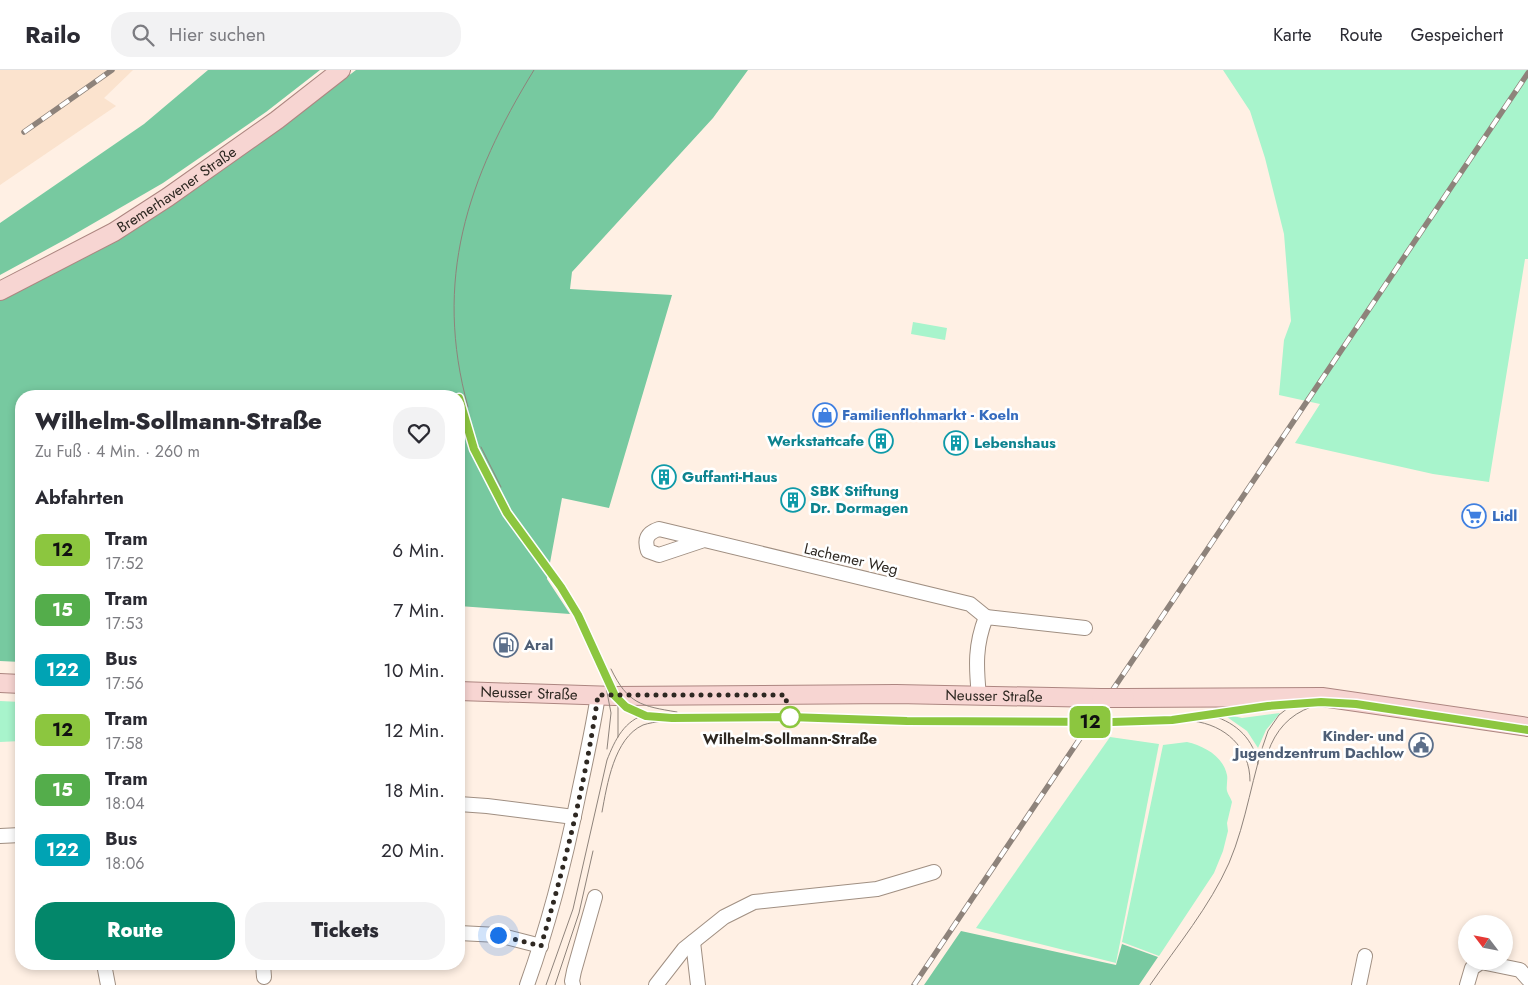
<!DOCTYPE html>
<html lang="de">
<head>
<meta charset="utf-8">
<style>
	body { margin:0; font-family:Jost,sans-serif; background:#f2f2f3; color:#2b2b33; height:100vh; display:flex; flex-direction:column; font-size:19px; white-space:nowrap }
	* { box-sizing:border-box; margin:0 }
	p { font-size:16px; color:#7c7c81 }
	.icon { flex:none; width:28px; height:28px; fill:none; stroke:currentColor; stroke-width:2; stroke-linecap:round; stroke-linejoin:round }
	.map { position:relative; flex:1; overflow:hidden }
	.sheet { position:absolute; left:15px; top:320px; width:450px; height:580px; display:flex; flex-direction:column; background:#fff; border-radius:20px; box-shadow:0 2px 8px #0003 }
	.sheet>* { flex:none }
	.badge { padding:0 10px; border-radius:8px; font-size:18px; line-height:32px }
	.needle { width:32px; rotate:302deg }
	.buttons { position:absolute; left:1458px; top:845px; display:grid; gap:10px }
	.buttons a { display:grid; place-items:center; width:55px; height:55px; border-radius:50%; background:#fff; box-shadow:0 2px 8px #0003; font-size:25px }
	.you { position:absolute; width:25px; height:25px; margin:-12px; border:4px solid #fff; border-radius:50%; background:#1a73e8; box-shadow:0 0 0 8px #1a73e833 }
	.map>.badge { position:absolute; translate:-50% -50%; box-shadow:0 0 0 2px #fff }
	h2 { padding:0 20px; font-size:19px; line-height:45px }
	.round { display:grid; place-items:center; flex:none; width:52px; height:52px; border-radius:20px; background:#f2f2f3 }
	.head { display:flex; align-items:center; justify-content:space-between; height:85px; padding:0 20px }
	h1 { font-size:24px; font-weight:800; line-height:38px }
	.button { display:flex; gap:10px; margin-top:auto; padding:10px 20px }
	.button a { flex:1; height:58px; border-radius:20px; background:#03876a; color:#fff; font-size:20px; font-weight:800; line-height:58px; text-align:center }
	.button a+a { background:#f2f2f3; color:#2b2b33 }
	ul { padding:0; list-style:none }
	li { display:flex; align-items:center; gap:15px; height:60px; padding:0 20px }
	li div { flex:1 }
	li b { display:block; font-size:19px }
	li em { font-style:normal }
	li .badge { min-width:55px; font-weight:700; text-align:center }
	header { display:flex; align-items:center; gap:30px; box-sizing:border-box; height:70px; padding:0 25px; background:#fff; border-bottom:1px solid #e1e1e2 }
	header strong { font-size:24px }
	nav { display:flex; gap:28px; margin-inline-start:auto; font-size:18px }
	.search { width:350px; height:45px; background:#f2f2f3; display:flex; align-items:center; gap:12px; box-sizing:border-box; padding:0 18px; border-radius:20px; color:#7c7c81; font-size:19px }
	.map>svg:first-child { display:block }
	.built { fill:#fbe3ce }
	.green { fill:#a8f4cc }
	.forest { fill:#77c9a0 }
	.lines { fill:none; stroke-linecap:round; stroke-linejoin:round }
	.minor-casing { stroke:#a08f82; stroke-width:16 }
	.major-casing { stroke:#ad8681; stroke-width:20 }
	.minor { stroke:#fff; stroke-width:14 }
	.major { stroke:#f7d5d2; stroke-width:18 }
	.tram { stroke:#8e837b; stroke-width:1 }
	.rail-casing { stroke:#8e837b; stroke-width:5.5 }
	.rail { stroke:#fff; stroke-width:4; stroke-dasharray:11; stroke-linecap:butt }
	.major-bridge-casing { stroke:#ad8681; stroke-width:20; stroke-linecap:butt }
	.major-bridge { stroke:#f7d5d2; stroke-width:18 }
	.line-casing { stroke:#fff; stroke-width:11 }
	.line { stroke:#8cc63f; stroke-width:8 }
	.walk { stroke:#2e2822; stroke-width:5; stroke-dasharray:0 9 }
	.stop-dot { fill:#fff; stroke:#8cc63f; stroke-width:2.5 }
	.labels { text-anchor:middle; stroke-width:5; stroke-linejoin:round; paint-order:stroke }
	.street-label { font-size:15px; fill:#2e2822; stroke:#fff }
	.shop-label { font-size:15px; font-weight:bold; fill:#366cbe; stroke:#fff; text-anchor:start }
	.culture-label { font-size:15px; font-weight:bold; fill:#0d838f; stroke:#fff; text-anchor:start }
	.service-label { font-size:15px; font-weight:bold; fill:#4e5e75; stroke:#fff; text-anchor:start }
	.stop-label { font-size:15px; font-weight:bold; fill:#2e2822; stroke:#fff }
</style>
</head>
<body>
<header>
<strong>Railo</strong>
<div class="search"><svg class="icon" aria-label="search" viewBox="0 0 24 24"><circle cx="10" cy="10" r="6"/><path d="M15 15l6 6"/></svg>Hier suchen</div>
<nav><a>Karte</a><a>Route</a><a>Gespeichert</a></nav>
</header>
<div class="map">
<svg width="1528" height="915" viewBox="0 0 1528 915">
	<rect width="100%" height="100%" fill="#fff0e4"/>
	<!-- built -->
	<polygon class="built" points="0,0 133,0 104,28 116,36 0,115"/>
	<!-- green -->
	<g class="green">
		<polygon points="1223,0 1528,0 1528,189 1525,189 1489,412 1433,404 1295,373 1320,334 1279,325 1284,270 1291,251 1284,164 1265,88 1250,41"/>
		<polygon points="913,252 947,258 945,270 911,264"/>
		<polygon points="0,631 21,632 21,671 0,672"/>
		<polygon points="1280,643 1266,660 1258,678 1247,661 1227,647 1233,646 1242,648"/>
		<polygon points="1110,667 1159,674 1116,893 976,858"/>
		<path d="M 1187,672 C 1204,676 1223,686 1227,705 C 1228,710 1226,716 1227,721 C 1228,725 1231,728 1232,732 L 1227,753 L 1228,761 L 1223,781 L 1214,803 L 1159,886 L 1122,872 L 1163,675 Z"/>
	</g>
	<!-- forest -->
	<g class="forest">
		<polygon points="208,0 320,0 266,42 163,113 68,168 0,205 0,153 144,54"/>
		<polygon points="356,0 748,0 713,48 572,202 570,219 672,225 609,438 562,428 547,509 570,544 459,536 459,326 21,326 21,592 0,591 0,229 160,142 262,72"/>
		<polygon points="961,861 1116,895 1122,874 1158,887 1139,915 924,915"/>
	</g>
	<g class="lines">
		<!-- minor casing -->
		<g class="minor-casing">
			<g id="minor">
				<path d="M 704,470 L 659,485 L 648,481 C 644,469 647,463 659,459 L 970,534 L 986,547"/>
				<path d="M 979,626 C 976,596 975,575 986,547 L 1085,558"/>
				<polyline points="459,734 487,736 574,747"/>
				<polyline points="0,766 21,765"/>
				<polyline points="459,863 498,865 541,876"/>
				<polyline points="693,872 698,915"/>
				<polyline points="104,894 108,915"/>
				<polyline points="263,894 264,907"/>
				<path d="M 527,915 C 549,854 565,791 578,727 C 585,693 593,659 598,625"/>
				<polyline points="573,915 572,911 574,901 595,827"/>
				<polyline points="656,915 684,879 724,847 754,832 877,819 934,802"/>
				<polyline points="1359,915 1365,886"/>
				<polyline points="1467,915 1472,898 1481,892 1520,900 1528,909"/>
			</g>
		</g>
		<!-- major casing -->
		<g class="major-casing">
			<g id="major">
				<path id="s1" d="M 0,221 L 114,162 L 168,127 L 277,50 L 341,0"/>
				<polyline points="0,613 21,614"/>
				<path id="s2" d="M 459,621 L 615,626 L 896,624 L 1101,628"/>
				<polyline points="1125,628 1322,627 1528,657"/>
			</g>
		</g>
		<!-- minor -->
		<use href="#minor" class="minor"/>
		<!-- major -->
		<use href="#major" class="major"/>
		<!-- tram -->
		<g class="tram">
			<polyline points="459,328 474,379 485,402 507,443 561,517 579,545 615,626 626,637 645,646 673,648 789,647 907,651 1112,652 1172,651 1268,637 1321,632 1356,634 1528,660"/>
			<path d="M 468,337 C 433,210 467,109 534,0"/>
			<polyline points="481,377 501,417"/>
			<path d="M 611,599 C 628,634 641,636 677,642"/>
			<polyline points="606,617 611,643 607,679"/>
			<polyline points="615,625 618,637 618,667"/>
			<path d="M 1213,646 C 1237,653 1254,670 1258,694"/>
			<path d="M 1193,651 C 1225,655 1250,677 1250,711"/>
			<path d="M 1268,682 C 1276,660 1289,645 1311,637"/>
			<path d="M 602,742 C 607,715 614,668 643,655 C 649,653 656,652 663,651"/>
			<path d="M 546,915 L 573,839 L 607,690 C 615,670 624,650 647,644"/>
			<polyline points="555,915 579,843 593,781"/>
			<path d="M 1150,915 C 1177,876 1210,836 1229,793 C 1247,751 1252,704 1268,661 L 1279,645 L 1293,634"/>
		</g>
		<!-- rail casing -->
		<g class="rail-casing">
			<g id="rail">
				<polyline points="24,62 112,0"/>
				<polyline points="914,915 1528,3"/>
			</g>
		</g>
		<!-- rail -->
		<use href="#rail" class="rail"/>
		<!-- major-bridge casing -->
		<g class="major-bridge-casing">
			<polyline id="major-bridge" points="1101,628 1125,628"/>
		</g>
		<!-- major-bridge -->
		<use href="#major-bridge" class="major-bridge"/>
	</g>
	<g class="lines">
		<!-- line casing -->
		<g class="line-casing">
			<polyline id="line" points="459,328 474,379 507,443 561,517 578,545 615,626 626,637 646,646 672,648 789,647 907,651 1112,652 1172,650 1268,636 1321,632 1356,634 1528,660"/>
		</g>
		<!-- line -->
		<use href="#line" class="line"/>
		<!-- walk -->
		<path class="walk" d="M 498,865 L 541,876 C 565,794 586,710 598,625 L 785,625 L 790,647"/>
	</g>
	<!-- icons -->
	<defs>
		<g id="shop-ring" transform="scale(1.25)"><circle r="9.5" fill="#fff" stroke="#3f7fe0" stroke-width="1.5"/><path d="M-5-2.5h2.3a2.7 3.5 0 0 1 5.4 0H5L5.5 6h-11ZM-1.5-2.5h3a1.5 2.3 0 0 0-3 0Z" fill="#3f7fe0"/></g>
		<g id="building-ring" transform="scale(1.25)"><circle r="9.5" fill="#fff" stroke="#0f9aa8" stroke-width="1.5"/><path d="M-4-6H4V6H1V3H-1V6H-4ZM-2.5-4.3h1.7v1.8h-1.7ZM.8-4.3h1.7v1.8H.8ZM-2.5-1h1.7V.8h-1.7ZM.8-1h1.7V.8H.8Z" fill="#0f9aa8"/></g>
		<g id="supermarket-ring" transform="scale(1.25)"><circle r="9.5" fill="#fff" stroke="#3f7fe0" stroke-width="1.5"/><path d="M-6-5.5h2.5l.6 2H6L4.5 2H-2.5L-4.4-4H-6ZM-1.5 3.2a1.3 1.3 0 1 0 .1 0ZM3 3.2a1.3 1.3 0 1 0 .1 0Z" fill="#3f7fe0"/></g>
		<g id="fuel-ring" transform="scale(1.25)"><circle r="9.5" fill="#fff" stroke="#5c6f8a" stroke-width="1.5"/><path d="M-5.5-6h7V0h2V4h1.3V-2.5L3-4.5l.8-.8L6-3V5H2.5V1h-1V6h-7ZM-4.2-4.7v3.2H.2V-4.7Z" fill="#5c6f8a"/></g>
		<g id="civic-ring" transform="scale(1.25)"><circle r="9.5" fill="#fff" stroke="#5c6f8a" stroke-width="1.5"/><path d="M-.6-6.5H3V-4.5H.6V-3L4-1V1h2V6H-6V1h2V-1L-.6-3ZM-1.2 2.5V6h2.4V2.5Z" fill="#5c6f8a"/></g>
	</defs>
	<g fill-rule="evenodd">
		<use href="#shop-ring" x="825" y="345"/>
		<use href="#building-ring" x="881" y="371"/>
		<use href="#building-ring" x="956" y="373"/>
		<use href="#building-ring" x="664" y="407"/>
		<use href="#building-ring" x="793" y="430"/>
		<use href="#supermarket-ring" x="1474" y="446"/>
		<use href="#fuel-ring" x="506" y="575"/>
		<use href="#civic-ring" x="1421" y="675"/>
	</g>
	<!-- markers -->
	<circle class="stop-dot" cx="790" cy="647" r="10"/>
	<g class="labels">
		<!-- street labels -->
		<g class="street-label">
			<text dy="5" stroke="none"><textPath href="#s1" startOffset="204">Bremerhavener Straße</textPath></text>
			<text transform="translate(851 489) rotate(13)" y="5">Lachemer Weg</text>
			<text dy="5" stroke="none"><textPath href="#s2" startOffset="70">Neusser Straße</textPath></text>
			<text dy="5" stroke="none"><textPath href="#s2" startOffset="535">Neusser Straße</textPath></text>
		</g>
		<!-- shop labels -->
		<g class="shop-label">
			<text x="842" y="350">Familienflohmarkt - Koeln</text>
			<text x="1492" y="451">Lidl</text>
		</g>
		<!-- culture labels -->
		<g class="culture-label">
			<text x="864" y="376" text-anchor="end">Werkstattcafe</text>
			<text x="974" y="378">Lebenshaus</text>
			<text x="682" y="412">Guffanti-Haus</text>
			<text x="810" y="426">SBK Stiftung<tspan x="810" dy="17">Dr. Dormagen</tspan></text>
		</g>
		<!-- service labels -->
		<g class="service-label">
			<text x="524" y="580">Aral</text>
			<text x="1404" y="671" text-anchor="end">Kinder- und<tspan x="1404" dy="17">Jugendzentrum Dachlow</tspan></text>
		</g>
		<!-- stop labels -->
		<g class="stop-label">
			<text x="790" y="674">Wilhelm-Sollmann-Straße</text>
		</g>
	</g>
</svg>
<div class="buttons">
<a><svg class="needle" viewBox="-14 -14 28 28"><path d="M0-13l5 13h-10z" fill="#e53935"/><path d="M0 13l5-13h-10z" fill="#7c7c81"/></svg></a>
</div>
<div class="you" style="left:498px;top:865px"></div>
<b class="badge" style="left:1090px;top:652px;background:#8cc63f;color:#111">12</b>
<section class="sheet">
<div class="head"><div><h1>Wilhelm-Sollmann-Straße</h1><p>Zu Fuß · 4 Min. · 260 m</p></div><a class="round"><svg class="icon" aria-label="heart" viewBox="0 0 24 24"><path d="M12 20l-8-8c-3-5 5-10 8-4 3-6 11-1 8 4z"/></svg></a></div>
<h2>Abfahrten</h2>
<ul>
<li><span class="badge" style="background:#8cc63f;color:#111">12</span><div><b>Tram</b><p>17:52</p></div><em>6 Min.</em></li>
<li><span class="badge" style="background:#54ad4b;color:#fff">15</span><div><b>Tram</b><p>17:53</p></div><em>7 Min.</em></li>
<li><span class="badge" style="background:#00a3b4;color:#fff">122</span><div><b>Bus</b><p>17:56</p></div><em>10 Min.</em></li>
<li><span class="badge" style="background:#8cc63f;color:#111">12</span><div><b>Tram</b><p>17:58</p></div><em>12 Min.</em></li>
<li><span class="badge" style="background:#54ad4b;color:#fff">15</span><div><b>Tram</b><p>18:04</p></div><em>18 Min.</em></li>
<li><span class="badge" style="background:#00a3b4;color:#fff">122</span><div><b>Bus</b><p>18:06</p></div><em>20 Min.</em></li>
</ul>
<div class="button"><a>Route</a><a>Tickets</a></div>
</section>
</div>
</body>
</html>
